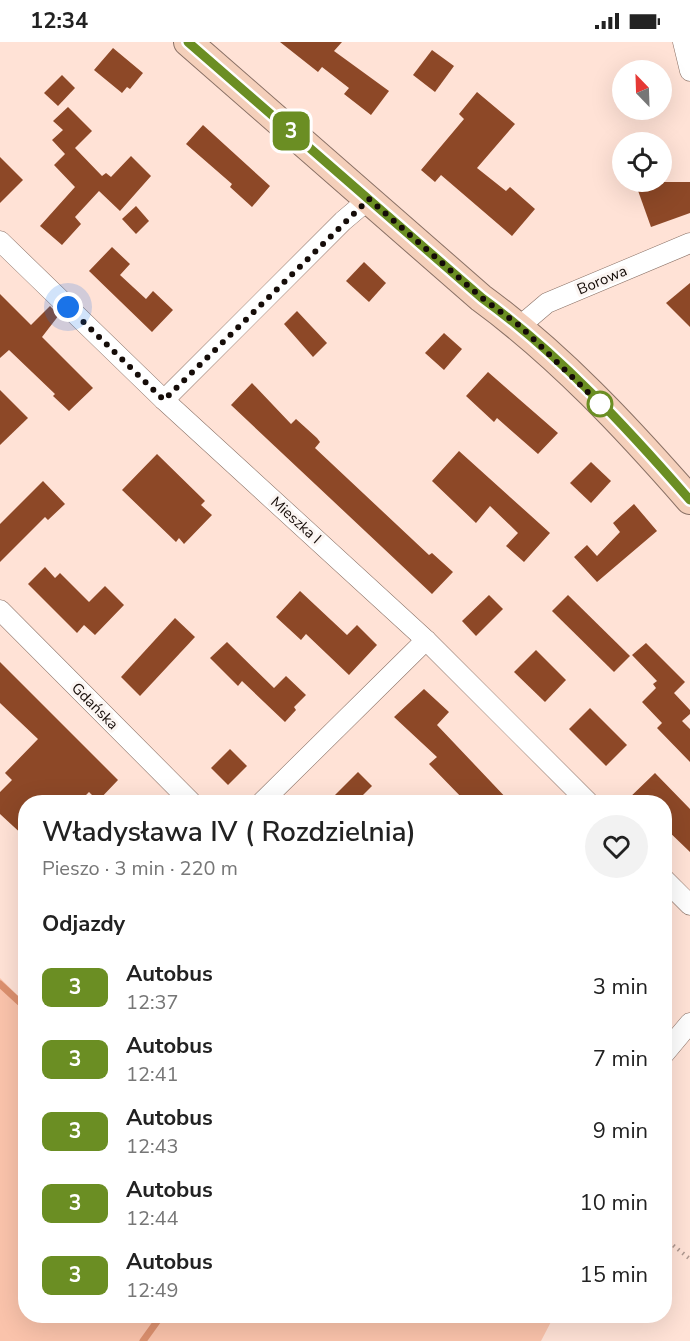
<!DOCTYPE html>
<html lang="pl">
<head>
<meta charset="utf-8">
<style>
	body { margin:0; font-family:"Nunito Sans",sans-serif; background:#f2f2f2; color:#222; height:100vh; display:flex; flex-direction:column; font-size:22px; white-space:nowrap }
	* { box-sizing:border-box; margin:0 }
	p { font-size:20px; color:#767676 }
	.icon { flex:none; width:33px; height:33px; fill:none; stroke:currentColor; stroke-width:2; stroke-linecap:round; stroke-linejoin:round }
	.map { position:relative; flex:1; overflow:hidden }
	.sheet { position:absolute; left:18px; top:753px; width:654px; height:528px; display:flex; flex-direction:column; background:#fff; border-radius:24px; box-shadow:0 6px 24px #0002 }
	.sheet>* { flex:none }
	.badge { padding:0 12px; border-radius:9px; font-size:21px; line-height:39px }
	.needle { width:39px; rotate:337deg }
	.fabs { position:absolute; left:612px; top:18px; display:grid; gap:12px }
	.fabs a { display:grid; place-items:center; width:60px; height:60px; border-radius:50%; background:#fff; box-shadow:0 6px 24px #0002; font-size:30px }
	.you { position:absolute; width:30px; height:30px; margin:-15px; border:4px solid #fff; border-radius:50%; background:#1a73e8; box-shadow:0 0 0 9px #1a73e833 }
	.map>.badge { position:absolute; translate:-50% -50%; box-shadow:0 0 0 3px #fff }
	h2 { padding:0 24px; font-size:22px; line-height:54px }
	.round { display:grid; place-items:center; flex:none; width:63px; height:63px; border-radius:32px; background:#f2f2f2 }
	.overview { display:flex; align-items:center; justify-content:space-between; height:102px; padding:0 24px }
	h1 { font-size:28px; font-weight:600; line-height:45px }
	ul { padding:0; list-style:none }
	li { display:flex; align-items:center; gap:18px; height:72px; padding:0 24px }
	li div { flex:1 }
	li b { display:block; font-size:22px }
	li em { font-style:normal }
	li .badge { min-width:66px; font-weight:700; text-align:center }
	.status { display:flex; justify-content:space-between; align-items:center; height:42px; padding:0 30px; background:#fff; direction:ltr }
	.status svg { height:16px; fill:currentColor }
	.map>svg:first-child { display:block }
	.green { fill:#fac3ab }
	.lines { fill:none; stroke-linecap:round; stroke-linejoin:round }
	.stream { stroke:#dc906e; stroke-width:7 }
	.building { fill:#8d4827 }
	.street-casing { stroke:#897065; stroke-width:21 }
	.secondary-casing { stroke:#897065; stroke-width:30 }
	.path { stroke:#ad978e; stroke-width:4; stroke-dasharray:1.5 4.5; stroke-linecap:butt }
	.street { stroke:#fff; stroke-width:20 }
	.secondary { stroke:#f4cfba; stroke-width:28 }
	.line-casing { stroke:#fff; stroke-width:14 }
	.line { stroke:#6b8e23; stroke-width:9 }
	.walk { stroke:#150c08; stroke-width:6; stroke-dasharray:0 10.8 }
	.stop-dot { fill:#fff; stroke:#6b8e23; stroke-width:3 }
	.labels { text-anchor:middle; stroke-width:6; stroke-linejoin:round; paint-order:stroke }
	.street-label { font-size:15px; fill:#150c08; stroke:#fbf5f2 }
</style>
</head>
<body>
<div class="status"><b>12:34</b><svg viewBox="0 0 49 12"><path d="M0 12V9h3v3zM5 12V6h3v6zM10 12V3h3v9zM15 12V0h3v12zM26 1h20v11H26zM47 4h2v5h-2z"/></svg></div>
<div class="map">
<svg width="690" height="1299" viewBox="0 0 690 1299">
	<rect width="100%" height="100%" fill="#ffe2d6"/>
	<!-- green -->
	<polygon class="green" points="0,936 25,961 26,1274 554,1274 541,1299 0,1299"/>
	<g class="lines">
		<!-- stream -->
		<g class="stream">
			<polyline points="0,942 26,966"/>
			<polyline points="143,1299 161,1274"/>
		</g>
	</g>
	<!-- building -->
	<g class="building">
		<polygon points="280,0 342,0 334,9 389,49 371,73 344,52 349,46 322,25 318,30"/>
		<polygon points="113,6 143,31 130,47 127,45 122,51 94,28"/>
		<polygon points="432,8 454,24 435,50 413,33"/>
		<polygon points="62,33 75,46 58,64 44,51"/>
		<polygon points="477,50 515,82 477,126 506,149 510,145 535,167 512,194 441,133 435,140 421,128 464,77 459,72"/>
		<polygon points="68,65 92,89 75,106 102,134 106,131 111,135 131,114 151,134 120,169 99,149 75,175 81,182 62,203 40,184 75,145 54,123 65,112 52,98 63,88 53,79"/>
		<polygon points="203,83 270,144 252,165 230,145 232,142 186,102"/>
		<polygon points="0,115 23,138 0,161"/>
		<polygon points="646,140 690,140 690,171 651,185 636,143"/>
		<polygon points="136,164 149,179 136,192 122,177"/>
		<polygon points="112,205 130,222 120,233 146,257 153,249 173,268 152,290 89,229"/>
		<polygon points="364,220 386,241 369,260 346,239"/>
		<polygon points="690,241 690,285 666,261"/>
		<polygon points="0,252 31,283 50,264 59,273 42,295 93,346 69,369 53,354 55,352 9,308 0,316"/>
		<polygon points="297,269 327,301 313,315 284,282"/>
		<polygon points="444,291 462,307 444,328 425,311"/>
		<polygon points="488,330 558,391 538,412 497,376 494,380 466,354"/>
		<polygon points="252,341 291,382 296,377 317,396 320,400 315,406 429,513 432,511 453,530 432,552 231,363"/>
		<polygon points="0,348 28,376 0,403"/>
		<polygon points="459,409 550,491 524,520 506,504 518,491 490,464 476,481 432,439"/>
		<polygon points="157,412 205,459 201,463 212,473 184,502 179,496 176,500 122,448"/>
		<polygon points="591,420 611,439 591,461 570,441"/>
		<polygon points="43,439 65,462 48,478 45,475 0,520 0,482"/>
		<polygon points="634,462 657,489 597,540 574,515 587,503 597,514 620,490 613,481"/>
		<polygon points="45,525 55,536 60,531 89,560 105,544 124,563 95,593 84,583 77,591 28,542"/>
		<polygon points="300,549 347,593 357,583 377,603 349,633 306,592 301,598 276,575"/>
		<polygon points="489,553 503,567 476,594 462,579"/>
		<polygon points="568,553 630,614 614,630 552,569"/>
		<polygon points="175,576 195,595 140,654 121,635"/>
		<polygon points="227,600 274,646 286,634 306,653 294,665 296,668 285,680 242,639 238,644 210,616"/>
		<polygon points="646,601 685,640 674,651 690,668 690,672 682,679 690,687 690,720 657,686 662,681 642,660 656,646 653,642 657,639 632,613"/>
		<polygon points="536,608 566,638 545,660 514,630"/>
		<polygon points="0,620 118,738 98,759 89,750 79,760 26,760 26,796 0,772 0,750 12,738 5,731 38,697 0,661"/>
		<polygon points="424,647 449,670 437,683 510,760 466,760 429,722 437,715 394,675"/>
		<polygon points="590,666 627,703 606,724 569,687"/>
		<polygon points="230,707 247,724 228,743 211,726"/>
		<polygon points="358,730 372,744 356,760 328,760"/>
		<polygon points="655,731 690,767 690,810 664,785 664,760 625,760"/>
	</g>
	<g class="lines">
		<!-- street casing -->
		<g class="street-casing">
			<g id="street">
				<polyline points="683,0 690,29"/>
				<polyline points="0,199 164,358 426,598 588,760"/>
				<polyline points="520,284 547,261 690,201"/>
				<polyline points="164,358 343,179 369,157"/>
				<polyline points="0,568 191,760"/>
				<polyline points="262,760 426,598"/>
				<polyline points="664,837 690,863"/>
				<polyline points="664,1012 690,981"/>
			</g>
		</g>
		<!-- secondary casing -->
		<g class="secondary-casing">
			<path id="secondary" d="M 188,0 L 481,256 C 559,313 627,386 690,458"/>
		</g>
		<!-- path -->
		<polyline class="path" points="664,1196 690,1217"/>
		<!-- street -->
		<use href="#street" class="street"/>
		<!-- secondary -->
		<use href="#secondary" class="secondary"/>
	</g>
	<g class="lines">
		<!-- line casing -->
		<g class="line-casing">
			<path id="line" d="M 188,0 L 482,256 C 559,312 627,386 690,458"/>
		</g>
		<!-- line -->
		<use href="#line" class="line"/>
		<!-- walk -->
		<polyline class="walk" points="68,265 164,358 369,157 482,256 520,284 604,366 600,362"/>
	</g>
	<!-- markers -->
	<circle class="stop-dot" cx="600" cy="362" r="12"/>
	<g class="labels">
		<!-- street labels -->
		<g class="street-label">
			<text transform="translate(602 238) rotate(-23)" y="5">Borowa</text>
			<text transform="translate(296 478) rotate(42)" y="5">Mieszka I</text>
			<text transform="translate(95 664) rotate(45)" y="5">Gdańska</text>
		</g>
	</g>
</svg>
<div class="fabs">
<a><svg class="needle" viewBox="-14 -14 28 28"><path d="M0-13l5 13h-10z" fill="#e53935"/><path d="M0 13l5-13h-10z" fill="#767676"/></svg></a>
<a><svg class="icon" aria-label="locate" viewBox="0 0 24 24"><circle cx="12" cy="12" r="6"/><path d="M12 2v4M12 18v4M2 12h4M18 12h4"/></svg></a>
</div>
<div class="you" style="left:68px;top:265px"></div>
<b class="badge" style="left:291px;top:89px;background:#6b8e23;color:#fff">3</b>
<section class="sheet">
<div class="overview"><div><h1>Władysława IV ( Rozdzielnia)</h1><p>Pieszo · 3 min · 220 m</p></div><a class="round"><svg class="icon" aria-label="heart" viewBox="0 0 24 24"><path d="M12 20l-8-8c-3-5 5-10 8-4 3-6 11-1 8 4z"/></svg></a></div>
<h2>Odjazdy</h2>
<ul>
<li><span class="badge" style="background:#6b8e23;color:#fff">3</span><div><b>Autobus</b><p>12:37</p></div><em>3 min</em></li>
<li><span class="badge" style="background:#6b8e23;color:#fff">3</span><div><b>Autobus</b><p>12:41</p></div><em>7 min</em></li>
<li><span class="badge" style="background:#6b8e23;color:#fff">3</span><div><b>Autobus</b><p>12:43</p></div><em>9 min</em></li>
<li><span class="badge" style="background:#6b8e23;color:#fff">3</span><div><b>Autobus</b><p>12:44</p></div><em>10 min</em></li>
<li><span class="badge" style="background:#6b8e23;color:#fff">3</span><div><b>Autobus</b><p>12:49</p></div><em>15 min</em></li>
</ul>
</section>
</div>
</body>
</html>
